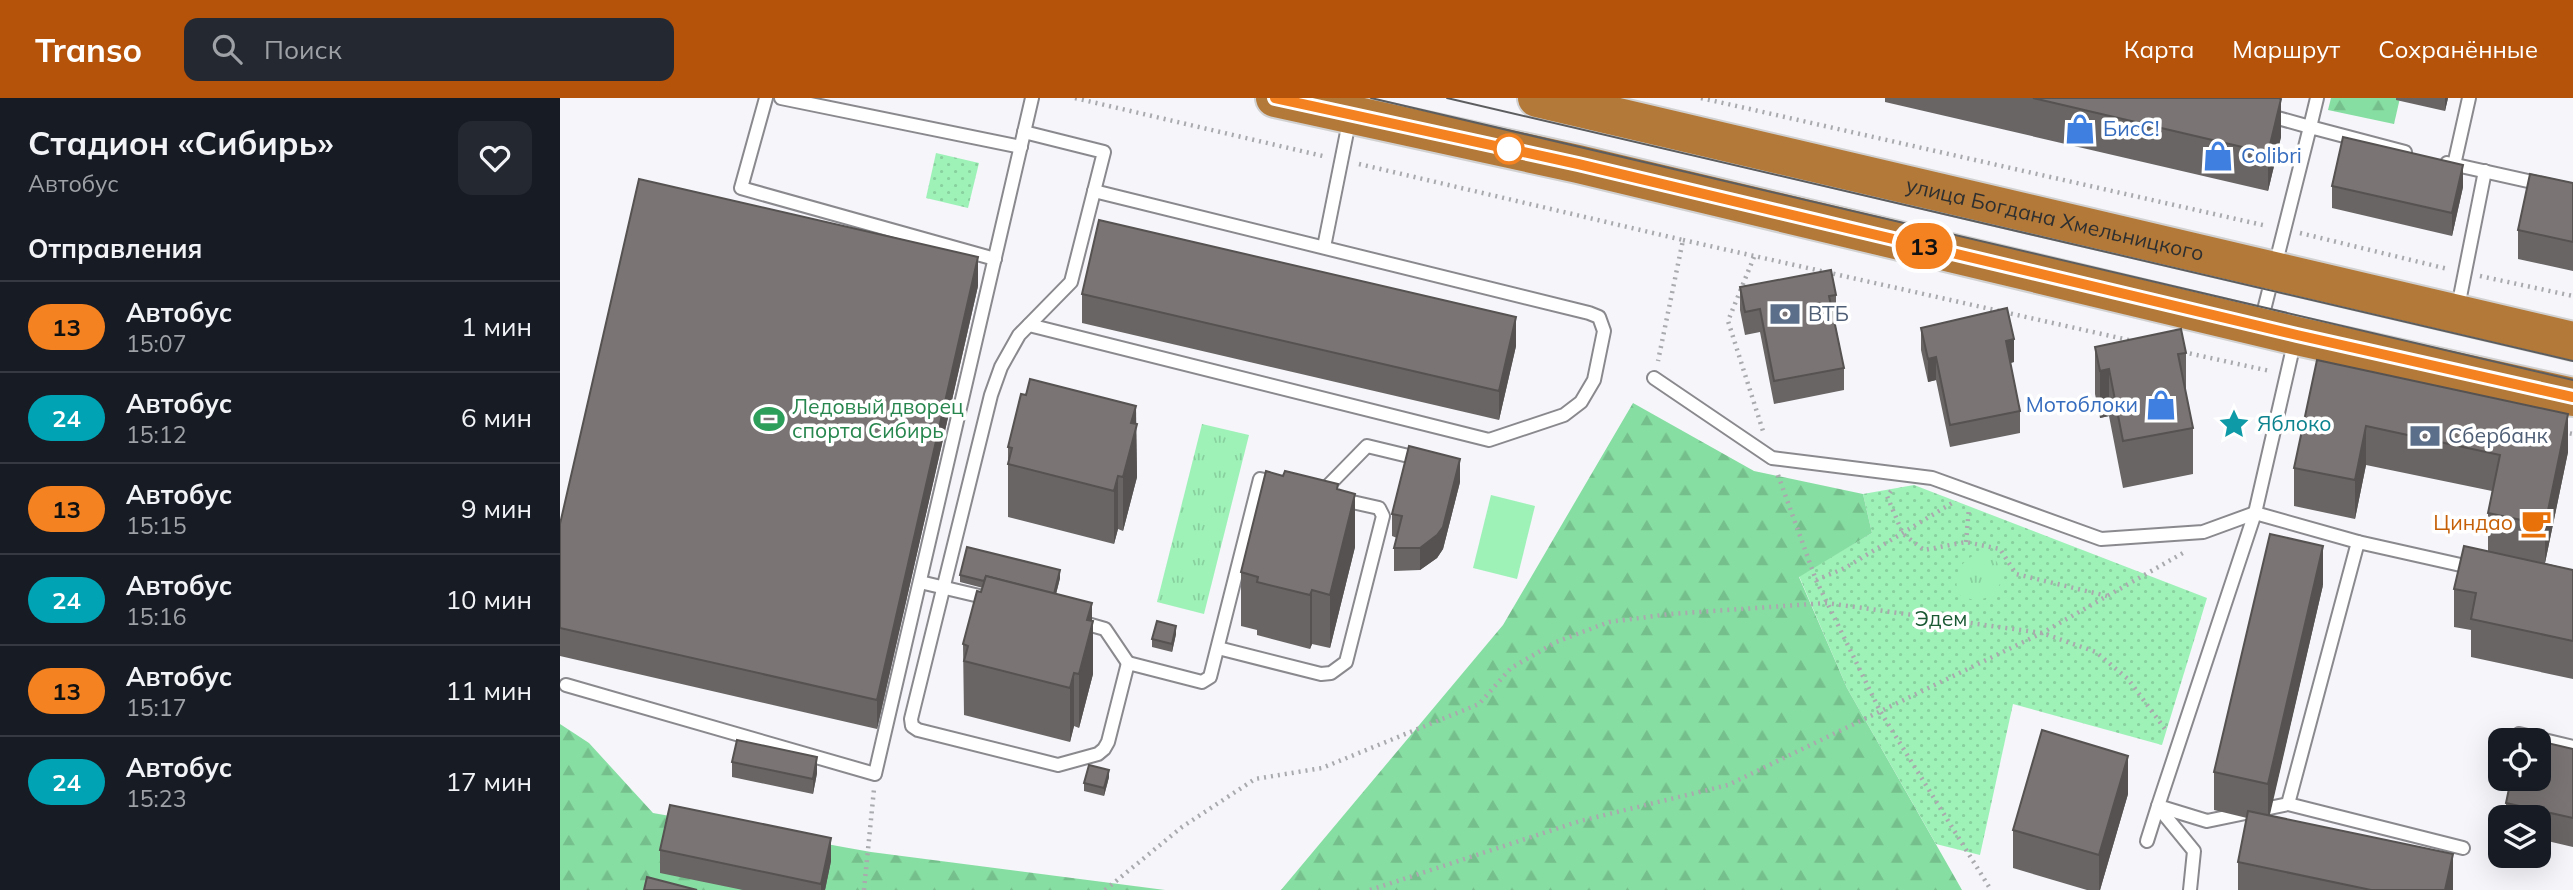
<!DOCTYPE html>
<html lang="ru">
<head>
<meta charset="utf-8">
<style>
	body { margin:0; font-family:Mulish,sans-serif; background:#242831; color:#f1f3f6; height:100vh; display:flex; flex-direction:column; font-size:26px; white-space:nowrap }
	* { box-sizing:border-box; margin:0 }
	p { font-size:23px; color:#9ea1a6 }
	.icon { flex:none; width:38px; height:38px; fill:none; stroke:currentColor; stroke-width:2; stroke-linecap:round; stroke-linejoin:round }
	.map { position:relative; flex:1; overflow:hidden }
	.side { display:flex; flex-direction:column; background:#171b24; width:560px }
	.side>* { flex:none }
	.badge { padding:0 14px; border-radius:23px; font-size:24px; line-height:46px }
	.controls { position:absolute; left:1928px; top:630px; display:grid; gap:14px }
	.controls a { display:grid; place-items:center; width:63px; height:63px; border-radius:14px; background:#171b24; box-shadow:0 7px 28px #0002; font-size:35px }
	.map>.badge { position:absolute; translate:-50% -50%; box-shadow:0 0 0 4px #fff }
	h2 { padding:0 28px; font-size:26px; line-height:63px }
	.round { display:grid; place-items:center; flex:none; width:74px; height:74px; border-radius:14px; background:#242831 }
	.overview { display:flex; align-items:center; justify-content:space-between; height:119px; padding:0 28px }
	h1 { font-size:33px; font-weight:700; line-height:52px }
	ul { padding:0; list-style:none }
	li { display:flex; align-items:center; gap:21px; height:91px; padding:0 28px; border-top:2px solid #363941 }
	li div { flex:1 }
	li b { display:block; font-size:26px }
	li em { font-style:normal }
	li .badge { min-width:77px; font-weight:700; text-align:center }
	header { display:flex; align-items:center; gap:42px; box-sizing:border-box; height:98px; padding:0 35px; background:#b45309; color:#fff }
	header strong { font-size:33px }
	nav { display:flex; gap:38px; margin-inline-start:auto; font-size:24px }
	.search { width:490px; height:63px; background:#242831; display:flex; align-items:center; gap:18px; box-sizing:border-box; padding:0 24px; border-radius:14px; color:#9ea1a6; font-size:26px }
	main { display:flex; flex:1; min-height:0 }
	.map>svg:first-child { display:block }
	.grass { fill:url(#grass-dots) }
	.forest { fill:url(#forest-firs) }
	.park { fill:url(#park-tufts) }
	.pitch { fill:#9ef2b8 }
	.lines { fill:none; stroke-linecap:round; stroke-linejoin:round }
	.lane-casing { stroke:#8a8a8e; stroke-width:16 }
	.highway-casing { stroke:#d1d1d1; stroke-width:42 }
	.path { stroke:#a9aaad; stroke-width:4.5; stroke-dasharray:2 5; stroke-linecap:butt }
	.lane { stroke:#fff; stroke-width:12 }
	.highway { stroke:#b37938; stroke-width:38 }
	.tram { stroke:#5c5d5f; stroke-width:2 }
	.wall { fill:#696564 }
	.shaded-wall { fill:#555251 }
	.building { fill:#7a7574; stroke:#555251; stroke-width:2 }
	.line-casing { stroke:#fff; stroke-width:16 }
	.line { stroke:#f58220; stroke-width:10 }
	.stop-dot { fill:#fff; stroke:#f58220; stroke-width:3.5 }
	.labels { text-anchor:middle; stroke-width:7; stroke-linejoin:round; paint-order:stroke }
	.shop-label { font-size:21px; fill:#366cbe; stroke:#fff; text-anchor:start }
	.street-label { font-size:21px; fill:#2e2f30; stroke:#fff }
	.service-label { font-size:21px; fill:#4e5e75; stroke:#fff; text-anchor:start }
	.leisure-label { font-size:21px; fill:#27864d; stroke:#fff; text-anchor:start }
	.culture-label { font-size:21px; fill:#0d838f; stroke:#fff; text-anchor:start }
	.food-label { font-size:21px; fill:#c56008; stroke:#fff; text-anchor:end }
	.park-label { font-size:21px; fill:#1a5933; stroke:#fff }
</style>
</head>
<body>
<header>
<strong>Transo</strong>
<div class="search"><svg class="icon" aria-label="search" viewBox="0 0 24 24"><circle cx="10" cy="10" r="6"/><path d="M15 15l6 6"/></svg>Поиск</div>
<nav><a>Карта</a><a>Маршрут</a><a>Сохранённые</a></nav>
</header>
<main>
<section class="side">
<div class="overview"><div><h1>Стадион «Сибирь»</h1><p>Автобус</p></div><a class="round"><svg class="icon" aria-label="heart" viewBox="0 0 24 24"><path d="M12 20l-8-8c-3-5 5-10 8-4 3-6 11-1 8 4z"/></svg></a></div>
<h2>Отправления</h2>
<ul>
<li><span class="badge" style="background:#f58220;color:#111">13</span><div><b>Автобус</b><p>15:07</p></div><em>1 мин</em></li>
<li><span class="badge" style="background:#00a3b4;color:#fff">24</span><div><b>Автобус</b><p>15:12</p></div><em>6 мин</em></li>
<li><span class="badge" style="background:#f58220;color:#111">13</span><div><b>Автобус</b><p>15:15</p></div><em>9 мин</em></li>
<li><span class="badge" style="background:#00a3b4;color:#fff">24</span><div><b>Автобус</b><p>15:16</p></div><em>10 мин</em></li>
<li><span class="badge" style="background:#f58220;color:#111">13</span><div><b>Автобус</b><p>15:17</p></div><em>11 мин</em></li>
<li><span class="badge" style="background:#00a3b4;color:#fff">24</span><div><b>Автобус</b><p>15:23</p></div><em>17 мин</em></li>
</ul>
</section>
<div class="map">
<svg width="2013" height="792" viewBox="0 0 2013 792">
	<defs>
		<pattern id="grass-dots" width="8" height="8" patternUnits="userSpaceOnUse" patternTransform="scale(1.75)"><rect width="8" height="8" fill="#9ef2b8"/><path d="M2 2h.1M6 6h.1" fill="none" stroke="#88d09e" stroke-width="1.8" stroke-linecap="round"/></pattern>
		<pattern id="forest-firs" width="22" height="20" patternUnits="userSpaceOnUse" patternTransform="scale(1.75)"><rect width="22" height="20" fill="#87dea2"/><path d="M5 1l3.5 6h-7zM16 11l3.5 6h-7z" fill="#75bf8c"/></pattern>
		<pattern id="park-tufts" width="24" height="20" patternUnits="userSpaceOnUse" patternTransform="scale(1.75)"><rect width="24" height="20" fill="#9ef2b8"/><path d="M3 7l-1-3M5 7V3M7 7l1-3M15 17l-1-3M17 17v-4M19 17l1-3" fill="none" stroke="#88d09e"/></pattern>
	</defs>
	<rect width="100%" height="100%" fill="#f5f5fa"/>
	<!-- grass -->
	<g class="grass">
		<polygon points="376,55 419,65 408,110 366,100"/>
		<polygon points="1354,387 1647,500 1602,647 1453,606 1420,757 1376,746 1287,590 1239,478 1312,435 1303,396"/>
	</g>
	<!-- forest -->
	<g class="forest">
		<polygon points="1771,0 1840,0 1834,26 1768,12"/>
		<polygon points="1073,305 1194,373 1303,396 1312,435 1239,479 1287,590 1402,792 721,792 943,527"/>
		<polygon points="0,626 29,645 93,715 311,754 605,792 0,792"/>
	</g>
	<!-- park -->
	<g class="park">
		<polygon points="642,326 689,337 644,516 597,504"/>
		<path d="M 1419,454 L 1435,461 L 1444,476 C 1437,499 1420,509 1398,496 C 1393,473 1400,465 1419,454 Z"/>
	</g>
	<!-- pitch -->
	<polygon class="pitch" points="931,397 975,408 957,481 913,470"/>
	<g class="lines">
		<!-- lane casing -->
		<g class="lane-casing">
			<g id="lane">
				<polyline points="206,0 181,90 435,161"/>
				<polyline points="221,0 461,49"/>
				<polyline points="1707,17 1750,29 1757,0"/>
				<polyline points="464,34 544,54 511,184 459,237 441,269 431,297 351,621 352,628 358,632 498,667 538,656 544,651 548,644 568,565 642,584 650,579 700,381 718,385"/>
				<polyline points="1887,65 2013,93"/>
				<polyline points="1894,67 1909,0"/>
				<polyline points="764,149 790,19"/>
				<polyline points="1897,214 1925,73"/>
				<polyline points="1701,224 1750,29 1845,54"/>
				<polyline points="469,227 929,342 1004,317 1021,304 1034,282 1044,233 1039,219 1029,215 534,93"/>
				<polyline points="1094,280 1212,360 1372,380 1541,441 1643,434 1695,415 1798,444"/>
				<polyline points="761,395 807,348 861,361"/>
				<polyline points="360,484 432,501"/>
				<polyline points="517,523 545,531 568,565"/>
				<polyline points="658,550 761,576 771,575 786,564 823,418 819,410 779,401"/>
				<polyline points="6,587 315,676 472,0"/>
				<polyline points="1959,636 2013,649"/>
				<polyline points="1728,706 1647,723 1598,708 1695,415 1735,241"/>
				<polyline points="1598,709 1634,753 1630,792"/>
				<polyline points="1587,743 1598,708"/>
				<polyline points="1903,750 1728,706 1798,444 1914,470"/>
			</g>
		</g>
		<!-- highway casing -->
		<g class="highway-casing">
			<g id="highway">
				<polyline points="715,0 1018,66 1737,238 2013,299"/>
				<path id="s1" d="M 977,0 L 2013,243"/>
			</g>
		</g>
		<!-- path -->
		<g class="path">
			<polyline points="515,0 767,59"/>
			<polyline points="1141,0 1707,128"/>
			<polyline points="799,66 1123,142 1098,263"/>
			<polyline points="1740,135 1888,171"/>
			<polyline points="1123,142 1573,243"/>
			<polyline points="1194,159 1168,223 1203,333"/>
			<polyline points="1920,178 2013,198"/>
			<polyline points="1623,254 1710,273"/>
			<polyline points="2003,334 2013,336"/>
			<polyline points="1218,377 1256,482 1320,613 1431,792"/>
			<polyline points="1331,393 1327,398 1343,436 1364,452 1406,444 1440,451 1456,476 1547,498"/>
			<polyline points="1406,444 1409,410"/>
			<polyline points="1256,482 1285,470 1392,405"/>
			<polyline points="304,792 314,691"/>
			<polyline points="545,792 622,729 695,681 762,670 919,606 951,570 996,544 1049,524 1110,516 1267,505 1482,535 1536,554 1568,581 1605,631"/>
			<polyline points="810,792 1020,723 1168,687 1482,535 1623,455"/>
		</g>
		<!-- lane -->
		<use href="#lane" class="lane"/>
		<!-- highway -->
		<use href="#highway" class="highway"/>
		<!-- tram -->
		<g class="tram">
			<polyline points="811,0 2013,282"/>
			<polyline points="887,0 2013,263"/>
		</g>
	</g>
	<!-- wall -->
	<g class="wall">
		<polygon points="1325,0 1719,0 1721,39 1708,93 1325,4"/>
		<polygon points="1836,0 1888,0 1885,13 1836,2"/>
		<polygon points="2013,85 2013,173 1958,161 1958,132"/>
		<polygon points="1772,88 1903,89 1892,138 1772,110"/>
		<polygon points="418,188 317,631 0,558 0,426"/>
		<polygon points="1180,189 1276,197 1276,219 1274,219 1284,270 1284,292 1214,306 1200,234 1185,237 1180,212"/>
		<polygon points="522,196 956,248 939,322 522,225"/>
		<polygon points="1361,230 1454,264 1450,265 1460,313 1460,335 1390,349 1376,282 1368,284 1361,252"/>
		<polygon points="1535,249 1626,255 1626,294 1633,330 1633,376 1563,390 1549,318 1540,320 1535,296"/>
		<polygon points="1757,262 2008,354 1985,465 2013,472 2013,581 1911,559 1911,532 1894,529 1894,491 1928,453 1928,415 1932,393 1806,367 1795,421 1734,408 1734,370"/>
		<polygon points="576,325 577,379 563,433 558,431 554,446 448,419 448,349"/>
		<polygon points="900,384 883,451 877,460 860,472 834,473 834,450 837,440 832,438 832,416"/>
		<polygon points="778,392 795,449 770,550 752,546 750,551 697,537 697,532 681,528 681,474"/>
		<polygon points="400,477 500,480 496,496 532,523 533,576 519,630 514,628 510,644 404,617 403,546 423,490 400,484"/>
		<polygon points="1763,487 1709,718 1893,792 1678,792 1678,764 1687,720 1654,712 1654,674"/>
		<polygon points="616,536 612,554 592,549 592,541"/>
		<polygon points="2013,651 2013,749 1979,741 1979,719 1946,719 1946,705"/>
		<polygon points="172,664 257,675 253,696 172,679"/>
		<polygon points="549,679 544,698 524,693 524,685"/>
		<polygon points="1568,696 1540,792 1527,792 1453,770 1453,732"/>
		<polygon points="100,752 271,763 265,792 183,792 100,775"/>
	</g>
	<!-- shaded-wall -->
	<g class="shaded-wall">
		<polygon points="1885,0 1888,0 1885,13"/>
		<polygon points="1721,1 1721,39 1708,93 1708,55"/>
		<polygon points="1903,67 1903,89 1892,138 1892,115"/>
		<polygon points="418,159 418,188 317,631 317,602"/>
		<polygon points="956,219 956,248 939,322 939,293"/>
		<polygon points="1454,241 1454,264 1446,266 1446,243"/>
		<polygon points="1376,259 1376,282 1368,284 1368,261"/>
		<polygon points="1549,271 1549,318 1540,320 1540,273"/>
		<polygon points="576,308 577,379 563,433 563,379 571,325"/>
		<polygon points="2008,316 2008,354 1985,465 1985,427"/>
		<polygon points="1806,328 1806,367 1795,421 1795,382"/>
		<polygon points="900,361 900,384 883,451 877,460 860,472 860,450"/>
		<polygon points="558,378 558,431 554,446 554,393"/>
		<polygon points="795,396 795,449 770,550 770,497"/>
		<polygon points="1763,448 1763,487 1708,725 1708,686"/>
		<polygon points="500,472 500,480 493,508 493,500"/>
		<polygon points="752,492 752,546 750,551 750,497"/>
		<polygon points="532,505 532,528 533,523 533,576 519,630 519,576 527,522"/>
		<polygon points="616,528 616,536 612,554 612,546"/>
		<polygon points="514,575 514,628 510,644 510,590"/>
		<polygon points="1568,658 1568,696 1540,792 1539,792 1539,757"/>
		<polygon points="257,659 257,675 253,696 253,681"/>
		<polygon points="549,672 549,679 544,698 544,690"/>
		<polygon points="271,740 271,763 265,792 261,792 261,786"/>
		<polygon points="1893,756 1893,792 1885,792"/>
	</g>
	<!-- building -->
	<g class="building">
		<polygon points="1473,0 1719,0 1721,1 1708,55"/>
		<polygon points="1783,39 1903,67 1892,115 1772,88"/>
		<polygon points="1970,76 2013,85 2013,144 1958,132"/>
		<polygon points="79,81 418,159 317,602 0,530 0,426"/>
		<polygon points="539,122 956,219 939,293 522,196"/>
		<polygon points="1271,172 1276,197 1269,198 1284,270 1214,283 1200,211 1185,214 1180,189"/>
		<polygon points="1447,210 1454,241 1446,243 1460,313 1390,327 1376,259 1368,261 1361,230"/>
		<polygon points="1621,231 1626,255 1618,256 1633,330 1563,343 1549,271 1540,273 1535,249"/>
		<polygon points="1757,262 2008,316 1985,427 1928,415 1940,357 1806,328 1795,382 1734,370"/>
		<polygon points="470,281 576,308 571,325 577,326 563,379 558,378 554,393 448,366 452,350 448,349 461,296 466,297"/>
		<polygon points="849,348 900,361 883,429 877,437 860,450 834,450 842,418 832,416"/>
		<polygon points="706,373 723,378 725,373 778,386 777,391 795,396 770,497 752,492 750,497 697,484 698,479 681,474"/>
		<polygon points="1710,436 1763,448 1708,686 1654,674"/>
		<polygon points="1904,448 2013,472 2013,543 1911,521 1916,495 1894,491"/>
		<polygon points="407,449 500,472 494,496 426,478 424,483 400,477"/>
		<polygon points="426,478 532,505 527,522 533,523 519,576 514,575 510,590 404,563 408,548 403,546 417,493 421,494"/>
		<polygon points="597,523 616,528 612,546 592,541"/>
		<polygon points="1482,632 1568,658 1539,757 1453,732"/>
		<polygon points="1961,639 1976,642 1960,642"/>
		<polygon points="177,642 257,659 253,681 172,664"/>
		<polygon points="1979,643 2013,651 2013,720 1946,705 1951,681 1979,681"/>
		<polygon points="529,667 549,672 544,690 524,685"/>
		<polygon points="110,707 271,740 261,786 100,752"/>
		<polygon points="1688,713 1893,756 1885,792 1811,792 1678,764"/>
		<polygon points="87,779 137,792 84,792"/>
	</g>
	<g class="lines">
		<!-- line casing -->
		<g class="line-casing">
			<polyline id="line" points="715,0 1018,66 1737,237 2013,299"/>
		</g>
		<!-- line -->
		<use href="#line" class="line"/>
	</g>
	<!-- icons -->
	<defs>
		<g id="shop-bare" transform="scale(2.415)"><path d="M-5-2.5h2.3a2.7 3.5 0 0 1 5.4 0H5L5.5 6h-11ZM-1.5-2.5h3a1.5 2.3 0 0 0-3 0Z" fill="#3f7fe0" stroke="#fff" stroke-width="2.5" paint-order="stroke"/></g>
		<g id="bank-bare" transform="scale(2.415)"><path d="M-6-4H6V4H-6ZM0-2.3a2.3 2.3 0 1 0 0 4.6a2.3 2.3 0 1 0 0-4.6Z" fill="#5c6f8a" stroke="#fff" stroke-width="2.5" paint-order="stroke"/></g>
		<g id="stadium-bare" transform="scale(2.415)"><path d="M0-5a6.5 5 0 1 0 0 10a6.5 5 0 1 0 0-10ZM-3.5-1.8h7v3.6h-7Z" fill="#2e9e5b" stroke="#fff" stroke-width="2.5" paint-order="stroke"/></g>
		<g id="sight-bare" transform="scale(2.415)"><path d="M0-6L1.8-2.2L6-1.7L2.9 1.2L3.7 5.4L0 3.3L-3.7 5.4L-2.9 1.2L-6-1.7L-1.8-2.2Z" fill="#0f9aa8" stroke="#fff" stroke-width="2.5" paint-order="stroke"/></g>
		<g id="cafe-bare" transform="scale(2.415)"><path d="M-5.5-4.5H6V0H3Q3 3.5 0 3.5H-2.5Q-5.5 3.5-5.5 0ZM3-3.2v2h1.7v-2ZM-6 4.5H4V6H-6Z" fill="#e8710a" stroke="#fff" stroke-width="2.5" paint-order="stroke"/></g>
	</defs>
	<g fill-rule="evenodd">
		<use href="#shop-bare" x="1520" y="31"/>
		<use href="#shop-bare" x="1658" y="58"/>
		<use href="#bank-bare" x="1225" y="216"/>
		<use href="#shop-bare" x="1601" y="307"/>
		<use href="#stadium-bare" x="209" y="321"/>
		<use href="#sight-bare" x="1674" y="326"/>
		<use href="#bank-bare" x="1865" y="338"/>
		<use href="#cafe-bare" x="1976" y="425"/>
	</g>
	<!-- markers -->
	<circle class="stop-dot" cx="949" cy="51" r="14"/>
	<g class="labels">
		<!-- shop labels -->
		<g class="shop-label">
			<text x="1543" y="38">БисС!</text>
			<text x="1681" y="65">Colibri</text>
			<text x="1578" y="314" text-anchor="end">Мотоблоки</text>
		</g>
		<!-- street labels -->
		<g class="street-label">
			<text dy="7" stroke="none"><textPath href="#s1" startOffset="532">улица Богдана Хмельницкого</textPath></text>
		</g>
		<!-- service labels -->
		<g class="service-label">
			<text x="1248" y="223">ВТБ</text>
			<text x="1888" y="345">Сбербанк</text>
		</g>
		<!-- leisure labels -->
		<g class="leisure-label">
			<text x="232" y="316">Ледовый дворец<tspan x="232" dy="24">спорта Сибирь</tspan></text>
		</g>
		<!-- culture labels -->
		<g class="culture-label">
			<text x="1697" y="333">Яблоко</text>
		</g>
		<!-- food labels -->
		<g class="food-label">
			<text x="1953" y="432">Циндао</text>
		</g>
		<!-- park labels -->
		<g class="park-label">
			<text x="1381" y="528">Эдем</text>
		</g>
	</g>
</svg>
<div class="controls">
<a><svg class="icon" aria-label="locate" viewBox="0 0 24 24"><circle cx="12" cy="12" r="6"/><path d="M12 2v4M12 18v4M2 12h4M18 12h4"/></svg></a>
<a><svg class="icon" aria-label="layers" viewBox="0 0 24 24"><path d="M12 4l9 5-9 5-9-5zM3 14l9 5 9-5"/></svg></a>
</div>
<b class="badge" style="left:1364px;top:148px;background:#f58220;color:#111">13</b>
</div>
</main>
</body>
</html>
